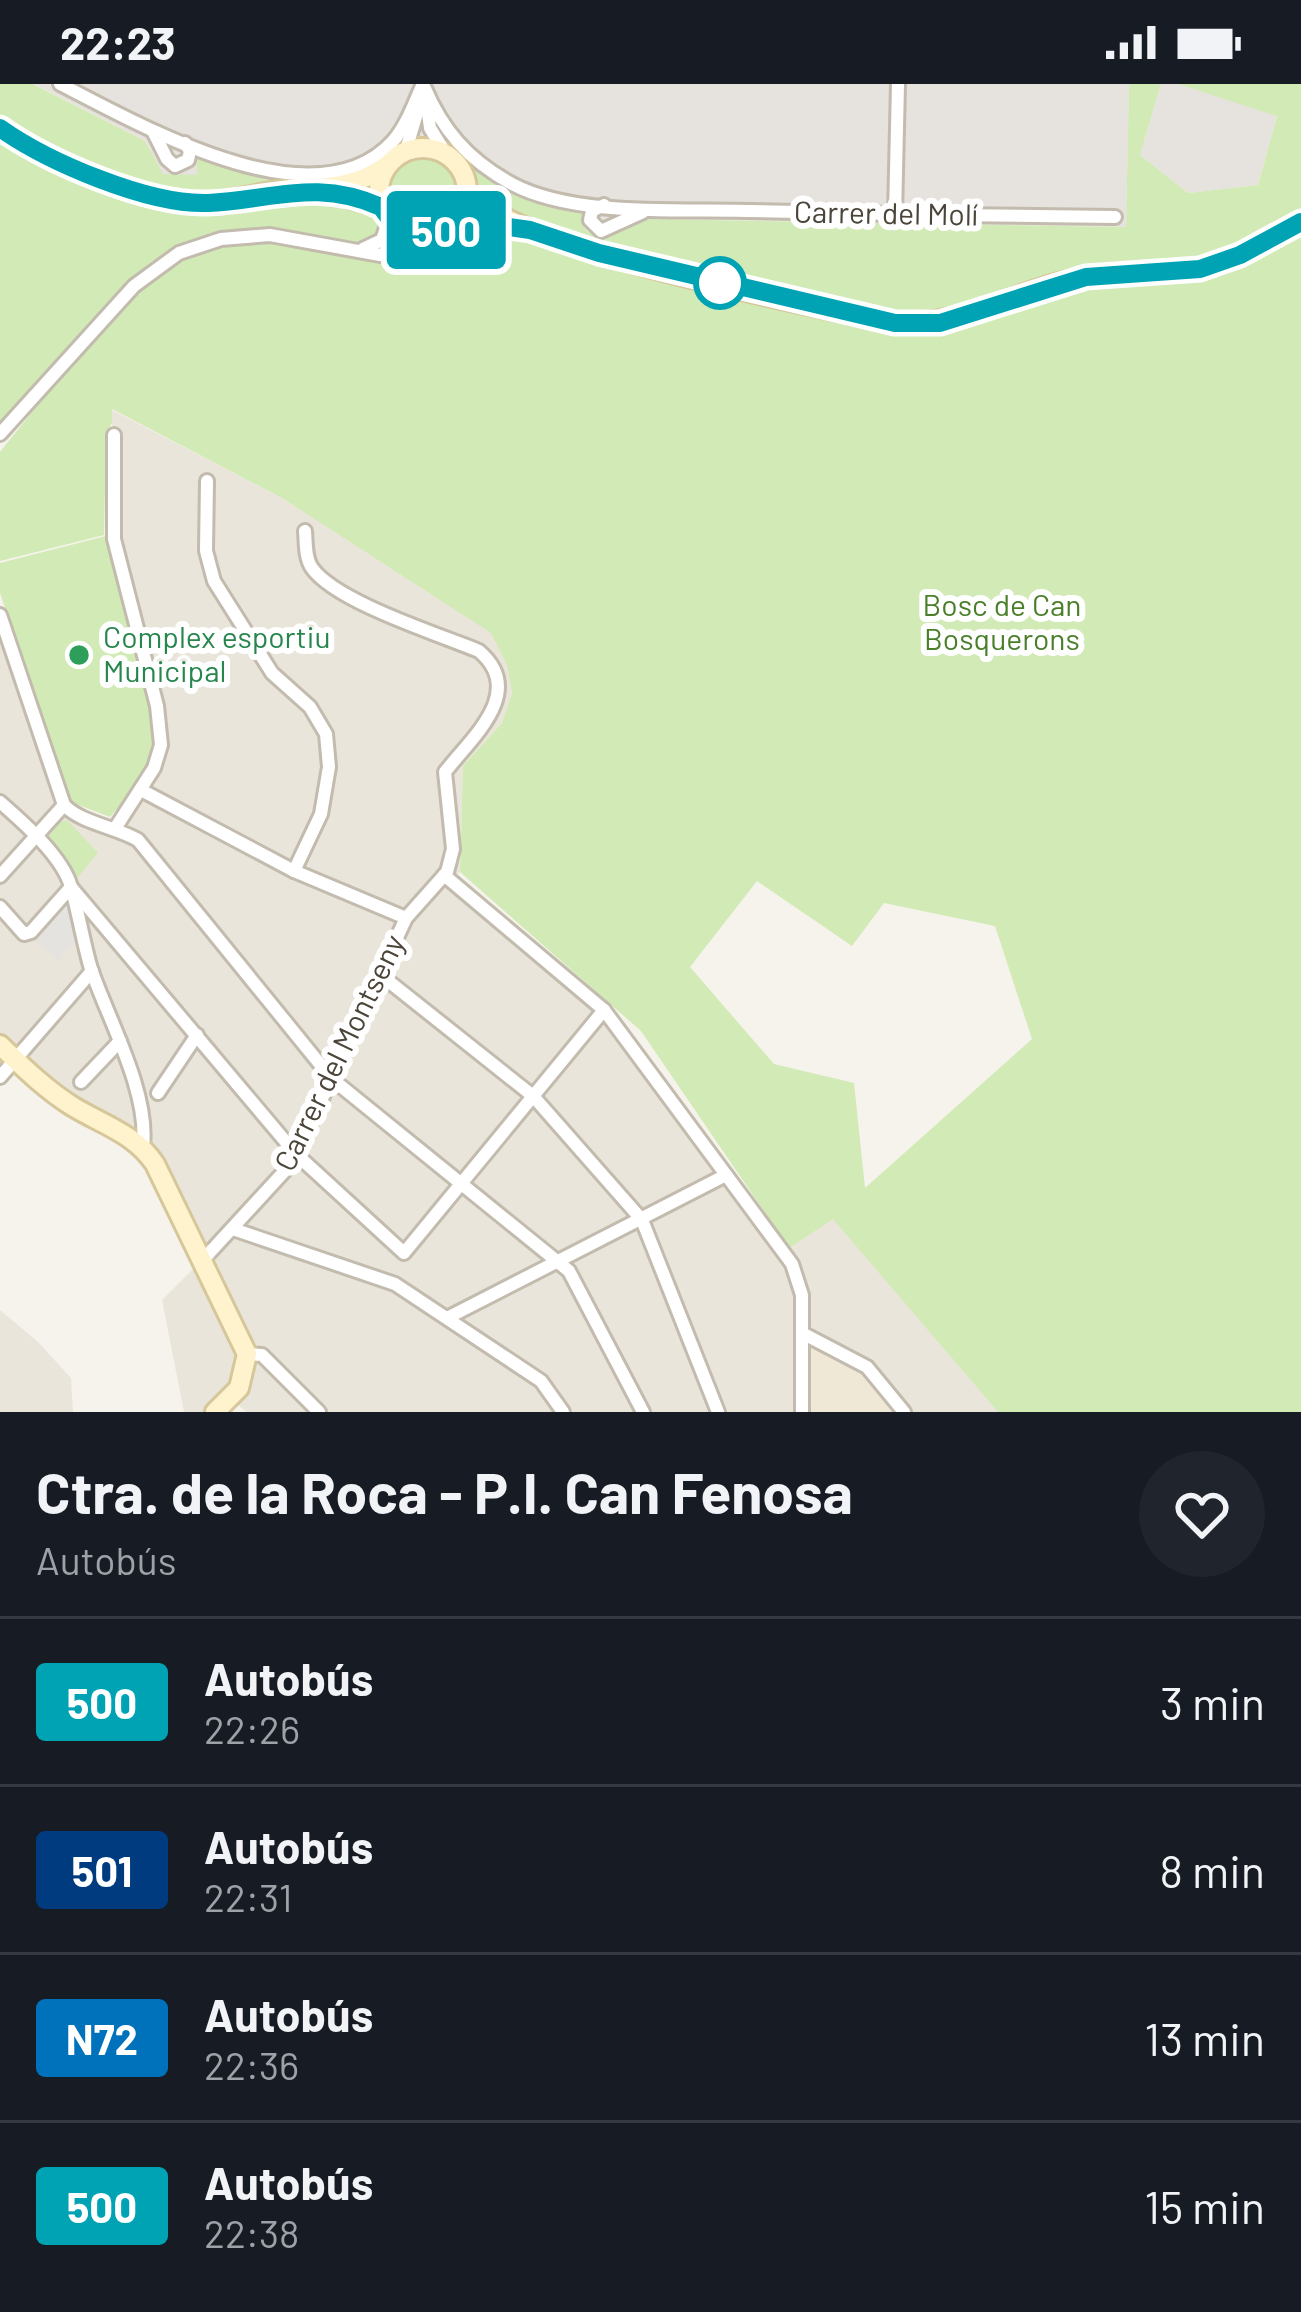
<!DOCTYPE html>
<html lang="es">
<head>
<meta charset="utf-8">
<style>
	body { margin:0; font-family:Barlow,sans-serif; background:#20242c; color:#f1f3f6; height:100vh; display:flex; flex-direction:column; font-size:45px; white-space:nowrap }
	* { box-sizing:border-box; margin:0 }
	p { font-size:39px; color:#9ea1a6 }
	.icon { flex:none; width:66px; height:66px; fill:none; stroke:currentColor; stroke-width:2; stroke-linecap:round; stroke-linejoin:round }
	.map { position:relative; height:1328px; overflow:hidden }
	.sheet { display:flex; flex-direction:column; background:#171b24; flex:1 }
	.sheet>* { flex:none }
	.badge { padding:0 24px; border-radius:9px; font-size:42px; line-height:78px }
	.map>.badge { position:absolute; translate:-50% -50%; box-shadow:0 0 0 6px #fff }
	.round { display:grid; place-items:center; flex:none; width:126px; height:126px; border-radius:63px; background:#20242c }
	.overview { display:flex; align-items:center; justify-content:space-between; height:204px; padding:0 36px }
	h1 { font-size:57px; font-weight:700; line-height:90px }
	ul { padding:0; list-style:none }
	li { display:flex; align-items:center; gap:36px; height:168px; padding:0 36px; border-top:3px solid #363941 }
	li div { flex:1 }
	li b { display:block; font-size:45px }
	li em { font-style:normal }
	li .badge { min-width:132px; font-weight:700; text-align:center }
	.status { display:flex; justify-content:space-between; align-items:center; height:84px; padding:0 60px; background:#171b24; direction:ltr }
	.status svg { height:33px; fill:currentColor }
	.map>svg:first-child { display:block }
	.residential { fill:#eae5da }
	.industrial { fill:#e6e2dd }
	.education { fill:#efe8d6 }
	.green { fill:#d2eab5; fill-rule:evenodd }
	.parking { fill:#e5e3e0 }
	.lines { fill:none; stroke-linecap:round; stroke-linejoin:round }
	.street-casing { stroke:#c2bbae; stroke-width:18 }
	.secondary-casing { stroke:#d6c79b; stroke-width:24 }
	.street { stroke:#fff; stroke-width:12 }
	.secondary { stroke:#fff3cd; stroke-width:18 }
	.line-casing { stroke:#fff; stroke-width:27 }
	.line { stroke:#00a3b4; stroke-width:18 }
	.stop-dot { fill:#fff; stroke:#00a3b4; stroke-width:6 }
	.leisure-dot { fill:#2e9e5b; stroke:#fff; stroke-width:4.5 }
	.labels { text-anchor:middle; stroke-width:12; stroke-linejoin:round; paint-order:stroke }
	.street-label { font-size:30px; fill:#4b4439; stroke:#fff }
	.park-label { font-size:30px; fill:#4a7f2a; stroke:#fff }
	.leisure-label { font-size:30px; fill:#27864d; stroke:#fff; text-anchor:start }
</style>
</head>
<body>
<div class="status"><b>22:23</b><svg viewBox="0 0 49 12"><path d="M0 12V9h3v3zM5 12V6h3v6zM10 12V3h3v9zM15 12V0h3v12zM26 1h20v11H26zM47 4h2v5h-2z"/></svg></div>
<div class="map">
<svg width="1301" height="1328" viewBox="0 0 1301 1328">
	<rect width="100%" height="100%" fill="#f6f3ec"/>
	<!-- residential -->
	<g class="residential">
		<polygon points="110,325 282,414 492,549 507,581 512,609 502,639 463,682 460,788 451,796 604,926 784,1167 829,1128 998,1328 246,1328 231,1314 215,1328 184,1328 162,1216 201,1177 155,1080 17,978 0,993 0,532 64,721 117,743 161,661 114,455 114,352"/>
		<polygon points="0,1226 38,1258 71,1294 73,1328 0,1328"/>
	</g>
	<!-- industrial -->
	<g class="industrial">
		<polygon points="34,0 1129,0 1126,143 648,135 606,154 585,146 583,127 548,121 502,102 444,55 405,55 354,93 324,97 277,97 198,69 197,92 162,90 145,57"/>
		<polygon points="1161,0 1178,0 1277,31 1258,101 1188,109 1140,71"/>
	</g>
	<!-- education -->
	<polygon class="education" points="802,1249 867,1283 904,1328 803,1328"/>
	<!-- green -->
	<g class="green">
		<path d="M 0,0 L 33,0 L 145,57 L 163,90 L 197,91 L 197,68 L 277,97 L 324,97 L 354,92 L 405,55 L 444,55 C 483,96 529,117 584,127 L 585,146 L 606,154 L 648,135 L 1126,143 L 1129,0 L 1161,0 L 1140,71 L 1188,109 L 1258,101 L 1277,32 L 1178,0 L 1301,0 L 1301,1328 L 998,1328 L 833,1135 L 789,1164 L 641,947 L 460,788 L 463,682 L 502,639 L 512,609 L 507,581 L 491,549 L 282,414 L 112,325 L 112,339 L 106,349 L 104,451 L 0,477 L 0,368 L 36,323 L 14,324 L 0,341 L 0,53 L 30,71 L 176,110 L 67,74 L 0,36 ZM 757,797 L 852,862 L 884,819 L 995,842 L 1032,955 L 865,1104 L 854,999 L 774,980 L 690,883 Z"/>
		<path d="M 106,452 C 119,502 162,627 152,672 C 147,695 125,715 110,733 L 71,718 L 0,509 L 0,479 Z"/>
		<polygon points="67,736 98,769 73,799 49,752 58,739"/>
	</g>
	<!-- parking -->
	<polygon class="parking" points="71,812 81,850 59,877 33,854"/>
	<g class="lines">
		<!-- street casing -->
		<g class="street-casing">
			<g id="street">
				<path d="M 60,0 C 141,41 315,143 393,57 C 407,41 414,19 423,0"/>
				<path d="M 423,0 C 442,46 468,76 512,100 C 574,133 679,125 748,127 C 870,130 993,132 1115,133"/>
				<polyline points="427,22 430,44 446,70"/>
				<polyline points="153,47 167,75 175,82 188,76 190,67 185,59"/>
				<polyline points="406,66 420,19"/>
				<polyline points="604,121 592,127 590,136 601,147 643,128"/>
				<polyline points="895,131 898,0"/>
				<polyline points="363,165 382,156 389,135"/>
				<polyline points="0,350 134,202 179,169 221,155 270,151 380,171 397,165 417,152"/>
				<polyline points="114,351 114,455 157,622 161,661 154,684 116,743"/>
				<polyline points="207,397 206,467 214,497 272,589 310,623 326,650 329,683 321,730 294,787"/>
				<polyline points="0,531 64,721"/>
				<polyline points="141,706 294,787 406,834"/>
				<path d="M 0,718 C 23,738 63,773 71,803 C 79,830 83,858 91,885 C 109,937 149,1008 143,1062"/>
				<path d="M 64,721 C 81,739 116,743 138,756 L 332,995 L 569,1187 L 643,1328"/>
				<polyline points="444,791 604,926 792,1180 802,1211 802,1328"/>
				<polyline points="0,792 64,721"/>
				<polyline points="0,823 24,850 31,848 71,803 296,1070 404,1169 604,926"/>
				<polyline points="382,892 533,1012 642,1136 718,1328"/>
				<polyline points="0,993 92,887"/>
				<polyline points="81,998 120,957"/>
				<polyline points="158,1009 197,951"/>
				<polyline points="233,1145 395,1200 541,1297 563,1328"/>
				<path d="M 201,1178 L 292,1079 L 406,834 L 447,788 L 453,765 L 445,688 C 472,653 527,608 479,567 C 438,550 336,518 312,484 C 305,474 306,459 305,447"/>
				<polyline points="447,1234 726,1091"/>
				<polyline points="802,1249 867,1283 904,1328"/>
				<polyline points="247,1270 262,1271 319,1328"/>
			</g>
		</g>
		<!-- secondary casing -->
		<g class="secondary-casing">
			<g id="secondary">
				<path d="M 0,44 C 46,76 141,118 198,119 C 226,119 253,110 280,107 C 319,103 353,106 386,82"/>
				<circle cx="423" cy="108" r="44"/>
				<path d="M 468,107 C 510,164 797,217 876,236 C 957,251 1014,204 1090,192 C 1133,185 1178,193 1219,180 C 1248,170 1272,149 1301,138"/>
				<polyline points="327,108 381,123"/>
				<polyline points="448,145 480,139 513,143"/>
				<path d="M 0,961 C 23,983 45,1005 72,1022 C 103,1041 134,1049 155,1080 L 247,1270 L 239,1304 L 215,1328"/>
			</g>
		</g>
		<!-- street -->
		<use href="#street" class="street"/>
		<!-- secondary -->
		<use href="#secondary" class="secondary"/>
	</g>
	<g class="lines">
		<!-- line casing -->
		<g class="line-casing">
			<path id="line" d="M 0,44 C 48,78 148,121 208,119 C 272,116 317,94 381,123 L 392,138 L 417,152 L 480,139 L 530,146 L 599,169 L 895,239 L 940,239 L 1086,193 L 1200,185 L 1240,171 L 1301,138"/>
		</g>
		<!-- line -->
		<use href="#line" class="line"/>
	</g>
	<!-- markers -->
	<circle class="stop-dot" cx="720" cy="199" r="24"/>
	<circle class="leisure-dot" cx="79" cy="571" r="12"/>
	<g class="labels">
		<!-- street labels -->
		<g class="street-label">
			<text transform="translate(886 130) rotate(1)" y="10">Carrer del Molí</text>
			<text transform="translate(340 969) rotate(-64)" y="10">Carrer del Montseny</text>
		</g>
		<!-- park labels -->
		<g class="park-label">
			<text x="1002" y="532">Bosc de Can<tspan x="1002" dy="34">Bosquerons</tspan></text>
		</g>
		<!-- leisure labels -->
		<g class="leisure-label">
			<text x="103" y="564">Complex esportiu<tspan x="103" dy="34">Municipal</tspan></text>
		</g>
	</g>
</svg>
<b class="badge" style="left:446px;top:146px;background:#00a3b4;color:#fff">500</b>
</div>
<section class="sheet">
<div class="overview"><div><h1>Ctra. de la Roca - P.I. Can Fenosa</h1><p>Autobús</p></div><a class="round"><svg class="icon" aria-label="heart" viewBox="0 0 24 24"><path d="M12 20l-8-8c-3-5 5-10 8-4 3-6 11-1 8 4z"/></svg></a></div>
<ul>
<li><span class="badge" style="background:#00a3b4;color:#fff">500</span><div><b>Autobús</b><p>22:26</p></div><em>3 min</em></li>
<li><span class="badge" style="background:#003b80;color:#fff">501</span><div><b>Autobús</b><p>22:31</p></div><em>8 min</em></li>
<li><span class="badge" style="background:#0072bc;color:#fff">N72</span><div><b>Autobús</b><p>22:36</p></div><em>13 min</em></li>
<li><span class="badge" style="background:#00a3b4;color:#fff">500</span><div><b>Autobús</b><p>22:38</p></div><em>15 min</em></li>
</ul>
</section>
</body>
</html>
